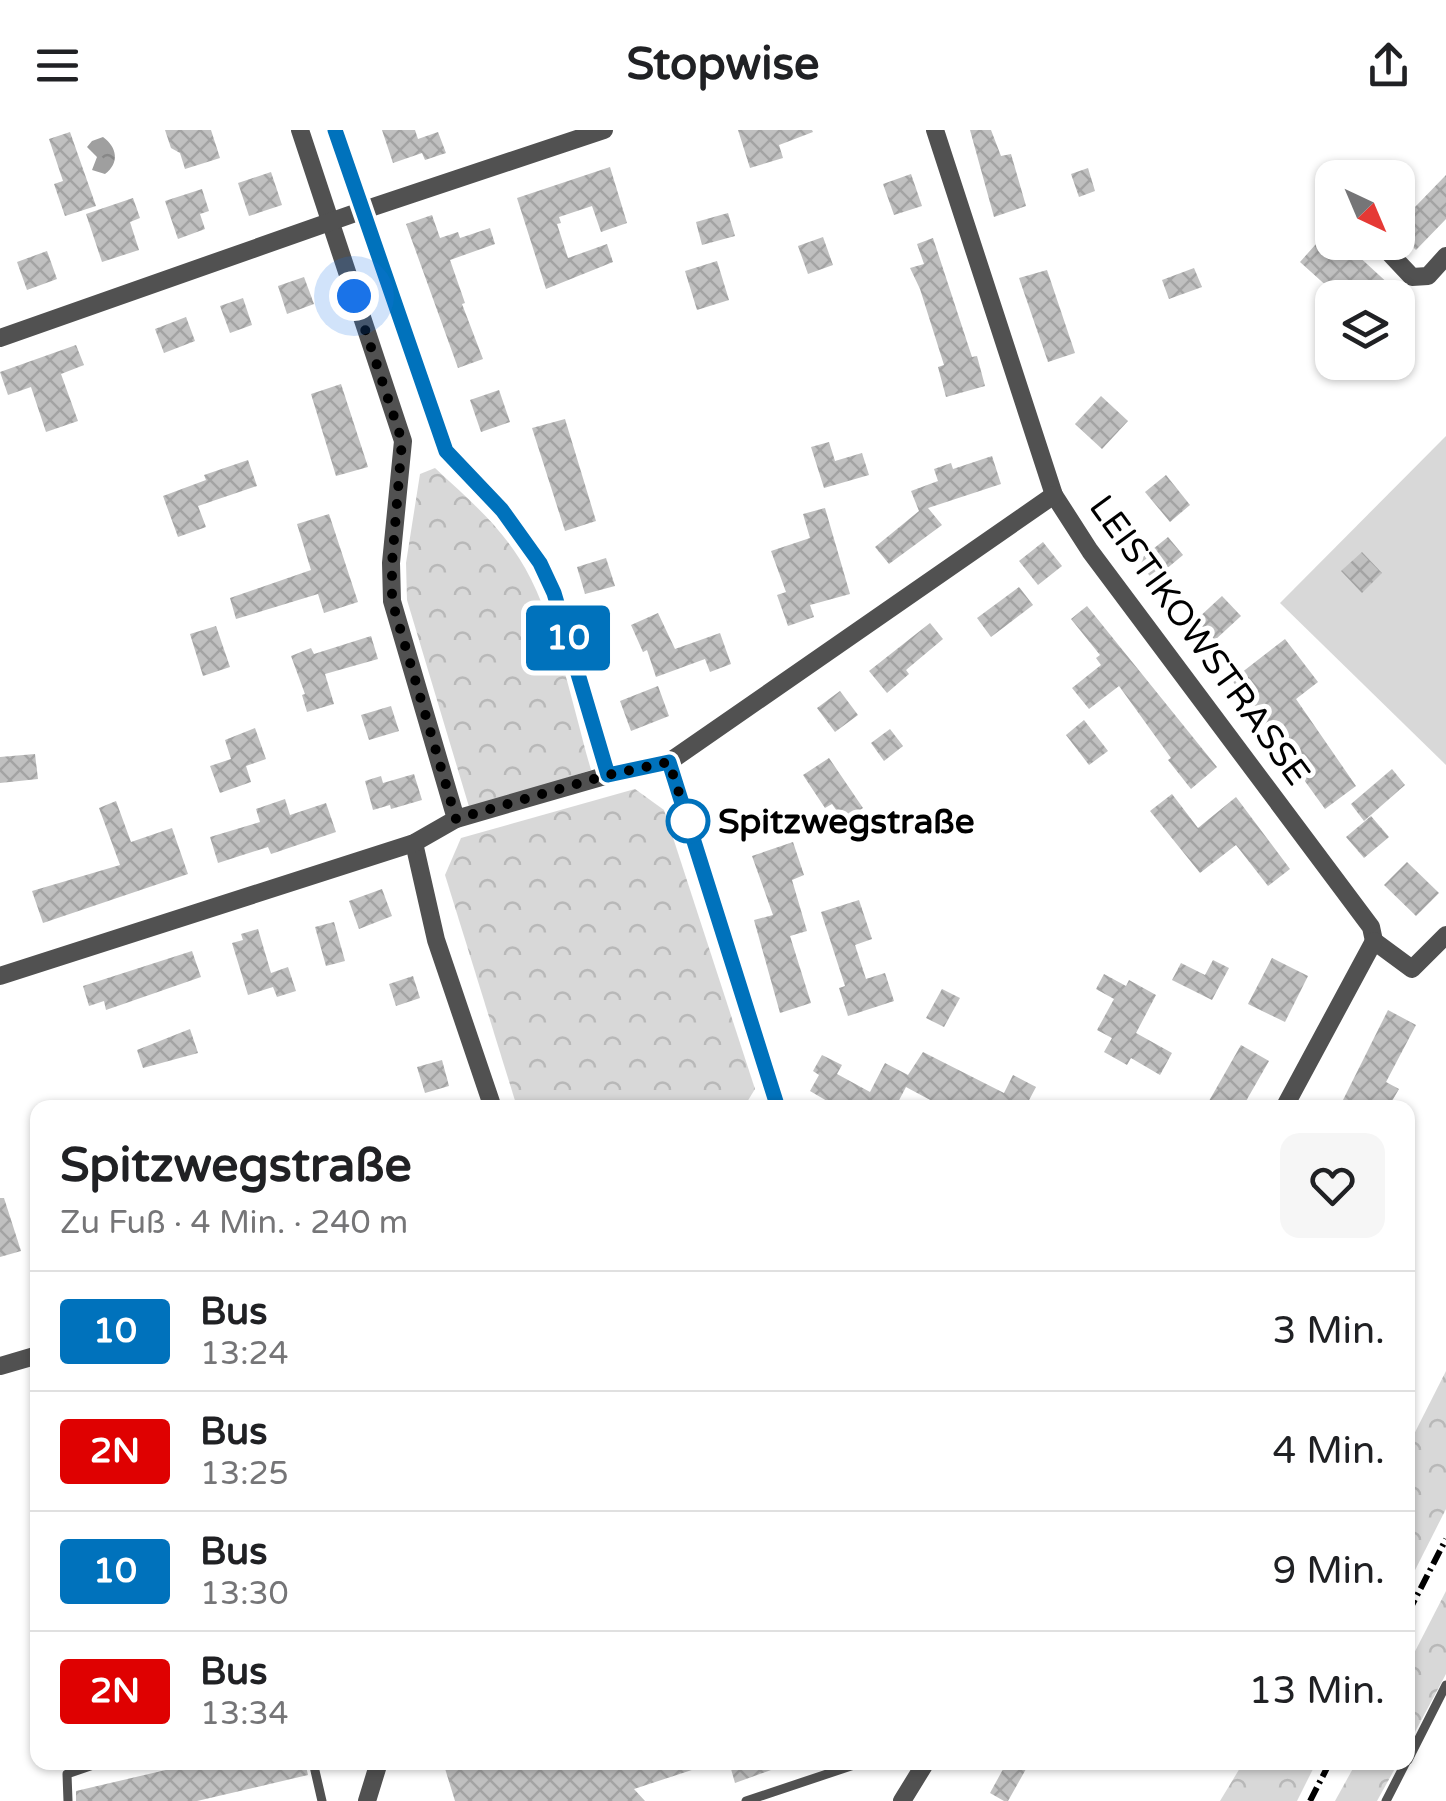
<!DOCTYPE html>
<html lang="de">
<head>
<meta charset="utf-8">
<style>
	body { margin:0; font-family:"Varela Round",sans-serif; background:#f6f6f6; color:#202124; height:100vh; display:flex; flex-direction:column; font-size:38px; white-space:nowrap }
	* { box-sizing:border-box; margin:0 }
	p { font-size:32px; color:#757577 }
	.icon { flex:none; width:55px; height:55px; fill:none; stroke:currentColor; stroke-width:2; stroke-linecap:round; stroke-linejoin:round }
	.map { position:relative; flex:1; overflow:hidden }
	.details { position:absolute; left:30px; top:970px; width:1385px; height:670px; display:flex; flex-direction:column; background:#fff; border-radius:20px; box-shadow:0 2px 8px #0004 }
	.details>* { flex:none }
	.badge { padding:0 20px; border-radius:8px; font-size:35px; line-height:65px }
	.needle { width:65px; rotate:136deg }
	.fabs { position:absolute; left:1315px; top:30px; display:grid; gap:20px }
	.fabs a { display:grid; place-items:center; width:100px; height:100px; border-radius:20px; background:#fff; box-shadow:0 2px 8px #0004; font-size:50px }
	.you { position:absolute; width:50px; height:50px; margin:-25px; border:8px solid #fff; border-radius:50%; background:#1a73e8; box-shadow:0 0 0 15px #1a73e833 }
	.map>.badge { position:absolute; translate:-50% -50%; box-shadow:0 0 0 5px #fff }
	.round { display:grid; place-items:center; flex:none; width:105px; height:105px; border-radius:20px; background:#f6f6f6 }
	.headline { display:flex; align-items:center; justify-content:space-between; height:170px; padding:0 30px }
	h1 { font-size:48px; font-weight:800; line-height:75px }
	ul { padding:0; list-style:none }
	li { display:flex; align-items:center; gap:30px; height:120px; padding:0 30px; border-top:2px solid #e0e0e0 }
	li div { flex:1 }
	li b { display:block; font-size:38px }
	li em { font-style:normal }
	li .badge { min-width:110px; font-weight:700; text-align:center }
	header { display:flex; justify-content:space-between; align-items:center; height:130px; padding:0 30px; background:#fff; font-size:45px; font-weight:800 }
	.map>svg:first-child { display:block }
	.green { fill:#d8d8d8 }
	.forest { fill:url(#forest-crowns) }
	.water { fill:url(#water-ripples) }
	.building { fill:url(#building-cross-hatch) }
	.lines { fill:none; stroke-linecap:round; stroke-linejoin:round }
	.lane { stroke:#515151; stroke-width:9 }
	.street { stroke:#515151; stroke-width:18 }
	.rail { stroke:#000; stroke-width:6; stroke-dasharray:15 5 2.5 5; stroke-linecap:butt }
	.line-casing { stroke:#fff; stroke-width:22 }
	.line { stroke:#0072bc; stroke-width:15 }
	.walk { stroke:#000; stroke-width:10; stroke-dasharray:0 18 }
	.stop-dot { fill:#fff; stroke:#0072bc; stroke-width:5 }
	.labels { text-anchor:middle; stroke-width:10; stroke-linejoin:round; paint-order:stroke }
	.street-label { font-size:35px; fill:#000; stroke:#fff }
	.stop-label { font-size:35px; font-weight:bold; fill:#000; stroke:#fff; text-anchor:start }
</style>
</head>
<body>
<header><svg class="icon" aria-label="menu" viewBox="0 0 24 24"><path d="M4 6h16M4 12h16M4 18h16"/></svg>Stopwise<svg class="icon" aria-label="share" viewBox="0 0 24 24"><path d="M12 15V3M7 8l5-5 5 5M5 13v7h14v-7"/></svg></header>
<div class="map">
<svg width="1446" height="1671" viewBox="0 0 1446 1671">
	<defs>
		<pattern id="forest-crowns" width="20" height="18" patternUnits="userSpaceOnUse" patternTransform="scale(2.5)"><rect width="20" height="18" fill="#d8d8d8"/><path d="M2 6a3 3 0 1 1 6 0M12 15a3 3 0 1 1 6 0" fill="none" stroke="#b8b8b8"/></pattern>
		<pattern id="water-ripples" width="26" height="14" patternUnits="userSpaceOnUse" patternTransform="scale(2.5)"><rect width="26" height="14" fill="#9f9f9f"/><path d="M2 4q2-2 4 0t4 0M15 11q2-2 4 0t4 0" fill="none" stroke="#878787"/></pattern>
		<pattern id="building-cross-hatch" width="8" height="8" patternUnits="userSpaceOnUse" patternTransform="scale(2.5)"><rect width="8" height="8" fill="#c0c0c0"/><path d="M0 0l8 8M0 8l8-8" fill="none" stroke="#a3a3a3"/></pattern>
	</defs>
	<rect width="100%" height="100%" fill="#fff"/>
	<!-- green -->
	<polygon class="green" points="1446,306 1446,635 1280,473"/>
	<!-- forest -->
	<g class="forest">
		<path d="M 435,338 C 465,366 497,393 519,428 C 554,482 573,577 591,640 L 470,680 L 407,470 L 406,433 L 420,344 Z"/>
		<polygon points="635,659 664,680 755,959 744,977 517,977 445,745 461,708"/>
		<polygon points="1446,1241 1446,1379 1408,1454 1408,1316"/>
		<polygon points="1446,1461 1446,1544 1408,1615 1408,1535"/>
		<polygon points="1243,1633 1243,1632 1316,1633 1297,1671 1220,1671"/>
		<polygon points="1356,1633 1398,1633 1377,1671 1335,1671"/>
	</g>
	<!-- water -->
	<path class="water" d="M 103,7 C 117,17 120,33 105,44 L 92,40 L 97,27 L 87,17 L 92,11 Z"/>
	<!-- building -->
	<g class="building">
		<polygon points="165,0 211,0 220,28 185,39 180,23 171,18"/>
		<polygon points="382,0 415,0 418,9 438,2 446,23 425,30 422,23 393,33"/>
		<polygon points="738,0 812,0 813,2 779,15 783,28 750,38"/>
		<polygon points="970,0 991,0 1001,26 1011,24 1026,76 994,87"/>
		<polygon points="70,2 96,76 65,86 54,54 63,51 49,9"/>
		<polygon points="610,37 627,93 601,102 592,76 559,87 561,93 557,94 568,128 607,114 613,132 546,159 517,68"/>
		<polygon points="1088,38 1095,61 1079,67 1071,44"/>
		<polygon points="271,42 282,75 249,86 238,53"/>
		<polygon points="911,44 922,76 894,85 883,54"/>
		<polygon points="1446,45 1446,89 1416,120 1398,102 1398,80 1408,70 1415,77"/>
		<polygon points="202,59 209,81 200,84 205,99 178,109 165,71"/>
		<polygon points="133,68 140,88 130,92 139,120 102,132 86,84"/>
		<polygon points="728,83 735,106 702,115 696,92"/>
		<polygon points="432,85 440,108 458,102 460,108 490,98 495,114 450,130 465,173 462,174 483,229 458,238 406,94"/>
		<polygon points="1332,96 1332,112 1343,112 1404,168 1347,168 1333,155 1330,159 1300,132"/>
		<polygon points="823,107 833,135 808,144 798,116"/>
		<polygon points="933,108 972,227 977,226 985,256 946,267 938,237 944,235 920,159 910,138 924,134 917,114"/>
		<polygon points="47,121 57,149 27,160 17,132"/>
		<polygon points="717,131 729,170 697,180 685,141"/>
		<polygon points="1194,138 1202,157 1169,169 1162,150"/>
		<polygon points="1047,140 1075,223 1048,232 1019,148"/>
		<polygon points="304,147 314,174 287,184 278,156"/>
		<polygon points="243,168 252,195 230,203 220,176"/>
		<polygon points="186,187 195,211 164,223 155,199"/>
		<polygon points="76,215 84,235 61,244 78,291 46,302 31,257 8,265 0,242"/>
		<polygon points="341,254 368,337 336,346 311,264"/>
		<polygon points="499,260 510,292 481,302 470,270"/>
		<polygon points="1101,266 1128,291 1102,319 1075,294"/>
		<polygon points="565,289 596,391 565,401 532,298"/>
		<polygon points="829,312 835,331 862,323 869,345 824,358 811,317"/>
		<polygon points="992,326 1001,354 928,378 942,395 889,434 875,417 919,381 911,361 938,351 934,339 951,333 953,339"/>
		<polygon points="248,330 257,356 198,376 206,397 178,407 163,366 206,350 204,345"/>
		<polygon points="1166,345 1190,375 1170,392 1145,362"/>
		<polygon points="825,378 850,464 810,475 814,487 788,496 777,465 786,462 771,421 810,408 803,384"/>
		<polygon points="329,384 358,472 324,483 318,464 236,489 230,468 311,440 297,394"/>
		<polygon points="1168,407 1183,425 1153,450 1138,431"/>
		<polygon points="1043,412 1062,436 1038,455 1019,431"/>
		<polygon points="1362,422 1382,443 1362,463 1341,441"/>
		<polygon points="606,428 615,456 585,464 577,437"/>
		<polygon points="1019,457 1033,475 991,507 977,488"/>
		<polygon points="1222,466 1241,486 1215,510 1196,490"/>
		<polygon points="1087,476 1217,637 1191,659 1168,630 1171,628 1119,556 1089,579 1072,558 1101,535 1096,528 1100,525 1071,489"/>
		<polygon points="658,483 675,519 720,503 731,534 710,542 705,529 656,547 647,520 643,522 631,495"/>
		<polygon points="930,493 943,509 906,540 909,544 887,563 869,541"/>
		<polygon points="216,496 230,537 203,546 190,504"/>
		<polygon points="371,506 378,529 325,544 334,574 307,582 302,565 305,564 291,526 311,518 314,524"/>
		<polygon points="1285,509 1318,552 1296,569 1356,656 1325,679 1232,550"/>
		<polygon points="658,556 669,586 631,601 620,571"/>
		<polygon points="840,561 858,585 835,602 817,578"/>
		<polygon points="391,576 399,601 369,610 361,585"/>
		<polygon points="1084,590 1108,621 1089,635 1066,605"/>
		<polygon points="255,598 266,629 246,636 251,652 220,663 210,636 231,629 225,610"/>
		<polygon points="890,599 903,616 884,631 871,613"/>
		<polygon points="35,624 38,649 0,653 0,627"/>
		<polygon points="829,628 863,678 844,691 832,674 825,678 803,645"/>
		<polygon points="1392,639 1405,655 1364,691 1351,674"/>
		<polygon points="414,644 422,670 391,679 390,675 373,680 365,651 381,646 383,653"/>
		<polygon points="1172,664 1198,698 1236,667 1290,739 1268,756 1236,715 1200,743 1150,681"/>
		<polygon points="285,669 290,685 326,673 336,702 271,724 268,717 218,733 210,707 260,692 256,679"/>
		<polygon points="116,671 131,712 172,698 188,744 43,793 32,761 120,735 99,678"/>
		<polygon points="1371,686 1389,707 1364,728 1346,707"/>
		<polygon points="793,712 804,745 792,750 807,801 790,806 811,873 780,883 754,790 773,785 752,726"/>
		<polygon points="1407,732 1439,763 1416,786 1384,755"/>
		<polygon points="382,759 392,786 359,799 349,771"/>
		<polygon points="859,770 872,809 855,815 866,849 885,843 894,871 848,886 839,858 845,856 821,782"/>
		<polygon points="334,792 345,831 326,836 315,797"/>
		<polygon points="258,799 271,843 288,837 296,861 277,867 273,857 248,865 232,813 243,810 241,804"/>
		<polygon points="192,821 201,847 106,880 104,871 89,876 83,856"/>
		<polygon points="1272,828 1308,846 1285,892 1248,874"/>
		<polygon points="1213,830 1229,838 1212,870 1172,850 1181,833 1205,845"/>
		<polygon points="1104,844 1126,856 1129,850 1156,865 1136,903 1172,923 1160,945 1131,928 1127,935 1104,922 1112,908 1097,900 1114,869 1096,859"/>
		<polygon points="413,846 420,868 396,876 389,854"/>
		<polygon points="942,859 960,868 944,897 926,888"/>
		<polygon points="1388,880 1416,895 1386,952 1399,959 1388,978 1339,978"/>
		<polygon points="190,899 198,923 143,938 137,920"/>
		<polygon points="1241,915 1269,931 1242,978 1205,978"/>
		<polygon points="923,922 1004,963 1013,945 1036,957 1027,974 1034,978 945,978 906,957 896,976 899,978 839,978 810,961 819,945 813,941 822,925 842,935 837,944 870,962 885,933 908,945"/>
		<polygon points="442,930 449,956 425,963 417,937"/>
		<polygon points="0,1068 4,1068 21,1121 0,1127"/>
		<polygon points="200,1632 305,1632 308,1645 197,1671 76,1671 76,1661"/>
		<polygon points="443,1632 703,1632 704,1636 634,1659 645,1671 455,1671"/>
		<polygon points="729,1632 784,1632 785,1635 735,1653"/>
		<polygon points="1007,1632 1026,1639 1008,1671 1004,1671 990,1663"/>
	</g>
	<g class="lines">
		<!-- lane -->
		<g class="lane">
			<polyline points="1408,1630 1446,1555"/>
			<polyline points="313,1632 322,1671"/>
			<polyline points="68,1671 67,1644 102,1632"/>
			<polyline points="746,1671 863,1632"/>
			<polyline points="1386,1671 1406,1632"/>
		</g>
		<!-- street -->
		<g class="street">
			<polyline points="300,0 403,311 391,433 392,471 456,689"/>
			<polyline points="335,0 446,321 502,380 541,433 555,463 608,645"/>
			<polyline points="935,0 1054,365 1090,421 1371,797 1374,811"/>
			<polyline points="1379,112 1412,147 1428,146 1446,126"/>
			<polyline points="0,208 361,81 604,0"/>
			<polyline points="669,632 778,978"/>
			<polyline points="414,713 436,810 493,978"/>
			<polyline points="1374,811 1412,839 1446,805"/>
			<polyline points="0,846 414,713 456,689 608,645 669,632 1054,365"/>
			<polyline points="1284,978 1374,811"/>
			<polyline points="0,1236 38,1225"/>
			<polyline points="367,1671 379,1632"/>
			<polyline points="902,1671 926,1632"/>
		</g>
		<!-- rail -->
		<g class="rail">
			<polyline points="1408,1483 1446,1409"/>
			<polyline points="1310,1671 1330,1632"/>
		</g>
	</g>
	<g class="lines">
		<!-- line casing -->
		<g class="line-casing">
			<polyline id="line" points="335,0 446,321 502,380 540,433 554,463 608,645 669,632 778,978"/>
		</g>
		<!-- line -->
		<use href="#line" class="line"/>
		<!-- walk -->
		<polyline class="walk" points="354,166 402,311 392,433 392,471 456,689 608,645 669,632 688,691"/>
	</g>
	<!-- markers -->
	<circle class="stop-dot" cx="688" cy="691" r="20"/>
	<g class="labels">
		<!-- street labels -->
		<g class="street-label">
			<text transform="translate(1200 510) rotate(54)" y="12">LEISTIKOWSTRASSE</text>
		</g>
		<!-- stop labels -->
		<g class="stop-label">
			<text x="718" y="703">Spitzwegstraße</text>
		</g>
	</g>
</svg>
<div class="fabs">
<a><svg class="needle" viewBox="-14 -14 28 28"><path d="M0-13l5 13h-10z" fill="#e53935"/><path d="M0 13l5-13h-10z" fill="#757577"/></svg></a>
<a><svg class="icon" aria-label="layers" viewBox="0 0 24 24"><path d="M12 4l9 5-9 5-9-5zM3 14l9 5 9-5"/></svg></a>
</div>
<div class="you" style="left:354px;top:166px"></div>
<b class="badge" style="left:568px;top:508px;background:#0072bc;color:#fff">10</b>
<section class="details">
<div class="headline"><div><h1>Spitzwegstraße</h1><p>Zu Fuß · 4 Min. · 240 m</p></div><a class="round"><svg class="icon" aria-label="heart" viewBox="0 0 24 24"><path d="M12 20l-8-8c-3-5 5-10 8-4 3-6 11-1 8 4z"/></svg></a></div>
<ul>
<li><span class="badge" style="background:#0072bc;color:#fff">10</span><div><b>Bus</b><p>13:24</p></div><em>3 Min.</em></li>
<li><span class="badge" style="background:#df0101;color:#fff">2N</span><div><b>Bus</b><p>13:25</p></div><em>4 Min.</em></li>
<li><span class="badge" style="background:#0072bc;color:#fff">10</span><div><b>Bus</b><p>13:30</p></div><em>9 Min.</em></li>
<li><span class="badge" style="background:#df0101;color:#fff">2N</span><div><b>Bus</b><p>13:34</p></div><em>13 Min.</em></li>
</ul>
</section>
</div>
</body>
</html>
